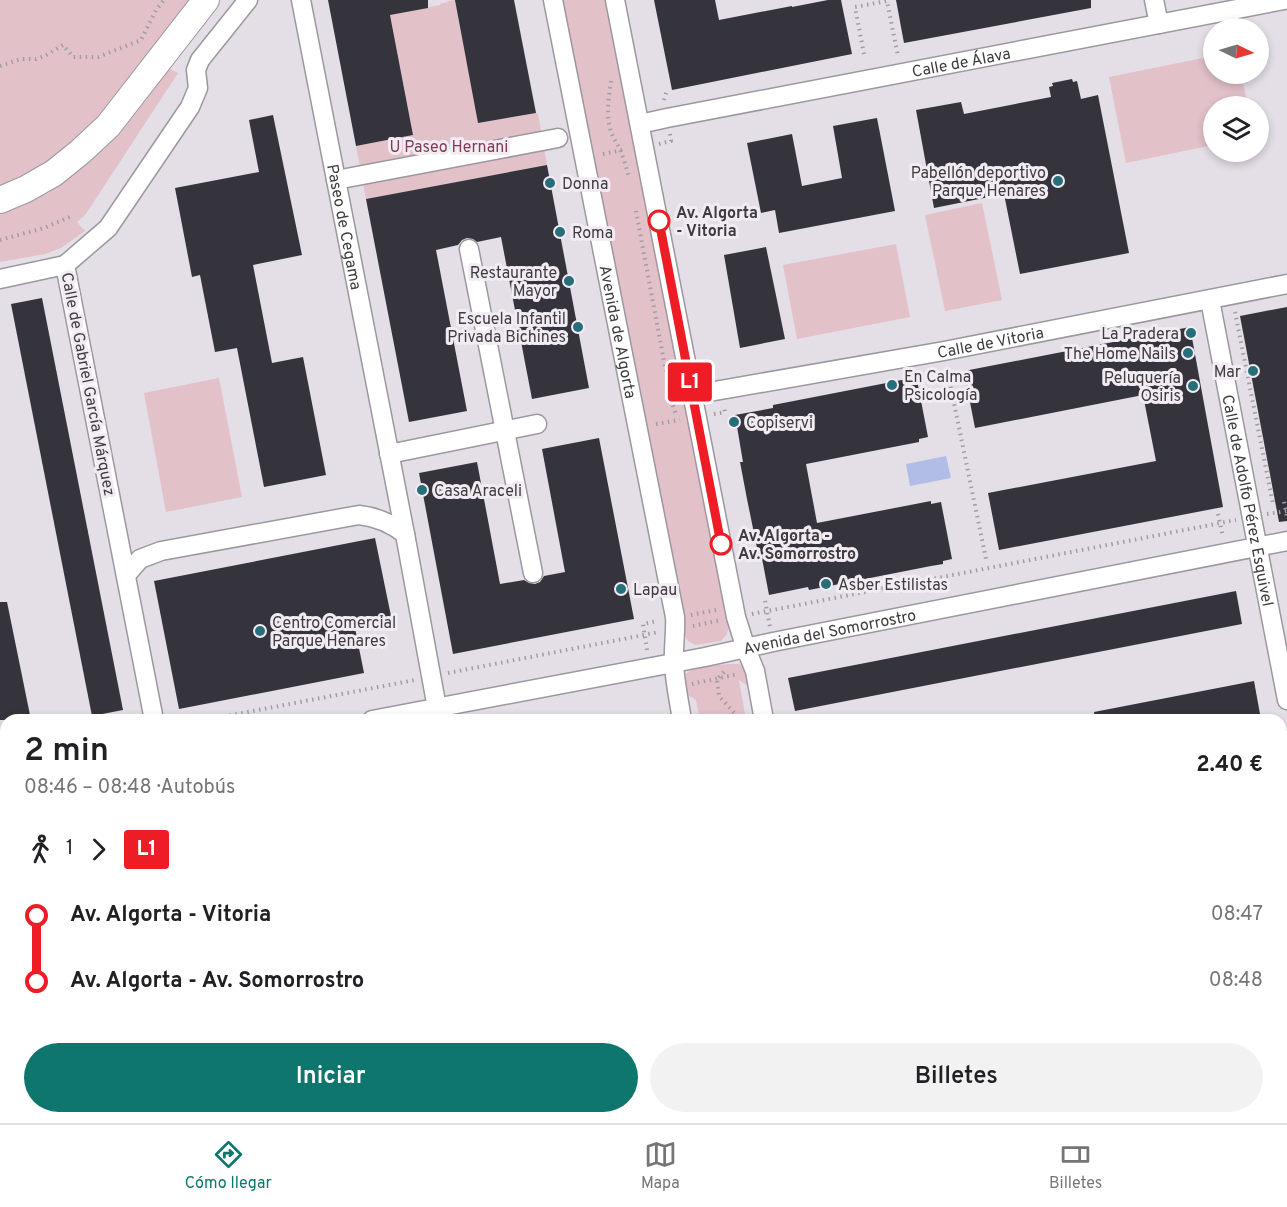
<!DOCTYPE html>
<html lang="es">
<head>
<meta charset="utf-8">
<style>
	body { margin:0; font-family:Overpass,sans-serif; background:#f2f2f2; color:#202124; height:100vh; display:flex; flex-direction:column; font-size:22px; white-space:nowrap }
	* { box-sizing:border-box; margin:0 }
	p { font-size:20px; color:#757577 }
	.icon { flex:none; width:33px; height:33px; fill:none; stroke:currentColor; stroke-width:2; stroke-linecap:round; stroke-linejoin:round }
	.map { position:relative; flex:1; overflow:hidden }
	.drawer { position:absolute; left:0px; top:714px; width:1287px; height:410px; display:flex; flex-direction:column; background:#fff; border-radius:18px 18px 0 0; box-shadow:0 3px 9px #0003 }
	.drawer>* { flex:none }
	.badge { padding:0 12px; border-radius:4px; font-size:21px; line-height:39px }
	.needle { width:39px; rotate:95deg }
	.buttons { position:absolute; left:1203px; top:18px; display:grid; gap:12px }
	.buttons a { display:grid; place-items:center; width:66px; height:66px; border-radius:50%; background:#fff; box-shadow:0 3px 9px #0003; font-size:30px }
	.map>.badge { position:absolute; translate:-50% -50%; box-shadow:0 0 0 3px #fff }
	.legs { display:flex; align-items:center; gap:9px; height:66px; padding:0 24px; font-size:20px }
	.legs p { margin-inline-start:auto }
	.head { display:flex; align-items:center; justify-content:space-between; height:102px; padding:0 24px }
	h1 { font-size:33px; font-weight:600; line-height:45px }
	.button { display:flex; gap:12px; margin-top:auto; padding:12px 24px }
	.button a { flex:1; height:69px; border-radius:36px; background:#0f766e; color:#fff; font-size:24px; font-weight:600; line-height:69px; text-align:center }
	.button a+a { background:#f2f2f2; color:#202124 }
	ul { padding:0 24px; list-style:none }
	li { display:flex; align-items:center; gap:21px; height:66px; font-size:22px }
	li i { display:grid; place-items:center; width:9px; height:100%; margin:0 8px; background:currentColor }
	li i::after { content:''; width:15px; height:15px; margin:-8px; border:4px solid; border-radius:50%; background:#fff }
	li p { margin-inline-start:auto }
	li:first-child i { background:linear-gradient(#0000 50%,currentColor 0) }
	li:last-child i { background:linear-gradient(currentColor 50%,#0000 0) }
	.dock { display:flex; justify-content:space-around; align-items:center; height:84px; border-top:2px solid #e0e0e0; background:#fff; font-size:16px; color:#757577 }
	.dock a { display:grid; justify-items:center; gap:3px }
	.dock .on { color:#0f766e }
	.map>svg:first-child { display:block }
	.green { fill:#e2c1c9 }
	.water { fill:#b1bde6 }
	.building { fill:#35333b }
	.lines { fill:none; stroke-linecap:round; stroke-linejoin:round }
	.street-casing { stroke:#9d979f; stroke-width:21 }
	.secondary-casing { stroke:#9d979f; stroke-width:28 }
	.path { stroke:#a19da3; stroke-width:4; stroke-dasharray:1.5 4.5; stroke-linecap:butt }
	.street { stroke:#fff; stroke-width:18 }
	.secondary { stroke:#fff; stroke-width:26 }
	.line-1-casing { stroke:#fff; stroke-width:14 }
	.line-1 { stroke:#ee1c25; stroke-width:9 }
	.poi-dot { fill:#266f79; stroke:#f2ebf4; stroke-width:2 }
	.stop-1-dot { fill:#fff; stroke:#ee1c25; stroke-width:3 }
	.labels { text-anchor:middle; stroke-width:6; stroke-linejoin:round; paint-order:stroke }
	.street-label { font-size:16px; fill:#3f3c3f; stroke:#f2ebf4 }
	.park-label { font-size:16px; fill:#7d3e53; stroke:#f2ebf4 }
	.poi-label { font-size:16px; fill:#3f3c3f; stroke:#f2ebf4; text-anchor:start }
	.stop-label { font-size:16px; font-weight:bold; fill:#3f3c3f; stroke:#f2ebf4; text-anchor:start }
</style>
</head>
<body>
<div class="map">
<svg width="1287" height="1123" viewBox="0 0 1287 1123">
	<rect width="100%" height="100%" fill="#e4dee7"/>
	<!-- green -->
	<g class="green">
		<polygon points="0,0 192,0 118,96 85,131 51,161 0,186"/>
		<polygon points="457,0 458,11 478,123 536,113 538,114 547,165 366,199 356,146 413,135 392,24 387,12 406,12 440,5 440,4 448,2 447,1"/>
		<polygon points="562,0 609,0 729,624 727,634 721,641 696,645 688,641 684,634"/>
		<polygon points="1213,56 1214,74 1241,74 1248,106 1214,106 1213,145 1126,163 1109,77"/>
		<polygon points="168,68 178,73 95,200 85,215 77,222 85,231 61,248 45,254 0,262 0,214 48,193 82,168 106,147"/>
		<polygon points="982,203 1002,300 945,311 925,215"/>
		<polygon points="896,244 910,317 797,339 783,265"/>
		<polygon points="219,378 242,497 166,512 144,393"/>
		<path d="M 729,664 L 739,664 L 747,669 L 751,688 L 739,680 L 746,720 L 700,720 L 696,700 L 682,691 C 682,687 682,680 684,676 C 691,666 718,665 729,664 Z"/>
	</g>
	<!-- water -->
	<polygon class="water" points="946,456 951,478 910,486 906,464"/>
	<!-- building -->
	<g class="building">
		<polygon points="328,0 428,0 428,8 390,15 413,135 356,146"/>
		<polygon points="455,0 514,0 536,113 478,123"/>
		<polygon points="654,0 715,0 719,20 792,6 792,7 828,0 841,0 852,54 672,90"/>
		<polygon points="896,0 1091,0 1091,8 904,43"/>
		<polygon points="1072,79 1073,82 1077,81 1081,99 1098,95 1129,253 1020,274 1004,194 934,208 916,110 961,102 964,114 1051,97 1049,87 1053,86 1052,83"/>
		<polygon points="273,115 302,255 253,265 272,363 303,357 326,475 264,487 237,348 215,352 200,275 192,277 175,188 259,172 249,120"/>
		<polygon points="877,118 895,211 779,233 775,210 761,213 747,143 792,134 802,186 842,178 833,126"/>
		<polygon points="547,165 589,388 532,399 501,237 477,242 473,239 467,238 462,240 458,245 436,250 467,411 409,422 366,199"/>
		<polygon points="766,247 785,339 740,348 724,255"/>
		<polygon points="42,298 123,710 92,716 11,304"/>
		<polygon points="1287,307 1287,521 1279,522 1240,316"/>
		<polygon points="1190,327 1223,507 999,550 988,493 1156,461 1143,395 975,428 964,371"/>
		<polygon points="907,379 908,382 917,380 928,437 919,439 919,442 806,464 817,523 931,501 931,504 941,502 952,559 943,561 943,564 931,566 809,590 808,587 769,595 760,548 757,548 747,499 740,462 743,462 735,415 773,408 773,405"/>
		<polygon points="599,438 634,619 453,654 419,473 477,462 500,584 524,580 529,583 535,584 540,582 544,576 565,572 542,449"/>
		<polygon points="375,538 391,616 354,623 364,673 179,709 154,581"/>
		<polygon points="1236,591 1242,624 795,711 788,678"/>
		<polygon points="0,602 7,602 31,720 0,720"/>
		<polygon points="1254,681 1260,714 1230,720 1095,720 1094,712"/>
	</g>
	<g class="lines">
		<!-- street casing -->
		<g class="street-casing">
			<g id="street">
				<path id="s1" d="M 301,0 L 405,534"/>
				<path id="s2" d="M 553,0 L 675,617 C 676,633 673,648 674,664 C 675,683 679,701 682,720"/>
				<polyline points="615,0 736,617 746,649 755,671 764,720"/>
				<polyline points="1154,0 1159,24"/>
				<path id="s3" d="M 640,124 L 667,118 L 1284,0"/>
				<polyline points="336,180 558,138"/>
				<polyline points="469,249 533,573"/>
				<polyline points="0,279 65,265"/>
				<path id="s4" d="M 1210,300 L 1287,700"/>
				<path id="s5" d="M 692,395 L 944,351 L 1287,284"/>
				<polyline points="389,454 537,424"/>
				<path d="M 126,575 L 140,559 L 161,551 L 359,515 C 377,517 391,523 405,534 L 437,708"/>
				<polyline points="154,720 65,265 108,228 190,107 198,88 196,70 200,60 248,0"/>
				<path id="s6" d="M 372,720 L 705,657 L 773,642 L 1287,541"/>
				<polyline points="1281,741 1287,740"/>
				<polyline points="0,791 6,790"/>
				<polyline points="0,989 6,988"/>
				<polyline points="1281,1105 1287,1104"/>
				<polyline points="45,1118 46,1123"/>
				<polyline points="231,1118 232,1123"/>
				<polyline points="407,1118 408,1123"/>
				<polyline points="581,1118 582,1123"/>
				<polyline points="762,1118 764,1123"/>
				<polyline points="839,1118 840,1123"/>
				<polyline points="1018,1118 1020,1123"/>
				<polyline points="1182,1123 1212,1118"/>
			</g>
		</g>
		<!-- secondary casing -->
		<g class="secondary-casing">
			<polyline id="secondary" points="0,200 26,189 54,173 80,152 108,126 206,0"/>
		</g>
		<!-- path -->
		<g class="path">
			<polyline points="864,54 855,7 887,1 898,56"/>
			<polyline points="0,66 21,59 36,59 45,56 63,45 73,57 98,57 141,40 156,10 164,0"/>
			<path d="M 611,81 C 609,97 606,113 610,128 C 612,137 617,142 620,150 C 624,158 626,168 629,177"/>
			<polyline points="664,100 667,90"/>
			<polyline points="659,144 671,141 670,134"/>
			<polyline points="603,154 622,150"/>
			<polyline points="636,211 671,399 676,415"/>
			<polyline points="0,240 44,228 72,216"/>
			<polyline points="1235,312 1273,504"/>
			<polyline points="947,369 986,559"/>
			<polyline points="714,414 725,412 724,407"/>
			<polyline points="656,424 680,420"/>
			<polyline points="1284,502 1287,517"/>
			<polyline points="1218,514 1223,537"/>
			<polyline points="1267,514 1287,511"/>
			<polyline points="765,601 770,627"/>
			<polyline points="752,614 1236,520"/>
			<polyline points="691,615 716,610"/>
			<polyline points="693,626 721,620"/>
			<polyline points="647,650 643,624 657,621"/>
			<polyline points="724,672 717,679 719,696 737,716 739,720"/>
			<polyline points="448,673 659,632"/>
			<polyline points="692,684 738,674"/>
			<polyline points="206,720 415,680"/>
			<polyline points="0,760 6,759"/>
			<polyline points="1282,766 1287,765"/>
			<polyline points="817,1118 818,1123"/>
		</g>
		<!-- street -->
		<use href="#street" class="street"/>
		<!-- secondary -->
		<use href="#secondary" class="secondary"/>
	</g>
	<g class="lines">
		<!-- line-1 casing -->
		<g class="line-1-casing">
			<polyline id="line-1" points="659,221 721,544"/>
		</g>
		<!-- line-1 -->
		<use href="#line-1" class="line-1"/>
	</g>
	<!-- markers -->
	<g class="poi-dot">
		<circle cx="1058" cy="181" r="6"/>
		<circle cx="550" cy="183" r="6"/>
		<circle cx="560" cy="232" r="6"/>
		<circle cx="569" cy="281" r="6"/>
		<circle cx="578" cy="327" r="6"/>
		<circle cx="1191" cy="333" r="6"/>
		<circle cx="1188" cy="353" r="6"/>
		<circle cx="1253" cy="371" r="6"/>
		<circle cx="892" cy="385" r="6"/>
		<circle cx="1193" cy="386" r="6"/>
		<circle cx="734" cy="422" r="6"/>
		<circle cx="422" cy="490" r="6"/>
		<circle cx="826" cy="584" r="6"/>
		<circle cx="621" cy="589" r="6"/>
		<circle cx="260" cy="631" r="6"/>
	</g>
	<g class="stop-1-dot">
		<circle cx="659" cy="221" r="10"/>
		<circle cx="721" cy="544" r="10"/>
	</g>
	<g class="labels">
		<!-- street labels -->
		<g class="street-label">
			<text dy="6" stroke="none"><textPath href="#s3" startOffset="327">Calle de Álava</textPath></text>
			<text dy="6" stroke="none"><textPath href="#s1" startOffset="231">Paseo de Cegama</textPath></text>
			<text dy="6" stroke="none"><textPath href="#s2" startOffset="338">Avenida de Algorta</textPath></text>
			<text dy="6" stroke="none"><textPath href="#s5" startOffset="303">Calle de Vitoria</textPath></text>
			<text transform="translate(89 384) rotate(79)" y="6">Calle de Gabriel García Márquez</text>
			<text dy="6" stroke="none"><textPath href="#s4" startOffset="204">Calle de Adolfo Pérez Esquivel</textPath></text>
			<text dy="6" stroke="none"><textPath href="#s6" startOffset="466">Avenida del Somorrostro</textPath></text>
		</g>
		<!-- park labels -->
		<g class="park-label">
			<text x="449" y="152">U Paseo Hernani</text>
		</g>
		<!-- poi labels -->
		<g class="poi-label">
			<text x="1046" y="178" text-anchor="end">Pabellón deportivo<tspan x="1046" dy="18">Parque Henares</tspan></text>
			<text x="562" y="189">Donna</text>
			<text x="572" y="238">Roma</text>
			<text x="557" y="278" text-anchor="end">Restaurante<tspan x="557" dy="18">Mayor</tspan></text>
			<text x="566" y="324" text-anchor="end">Escuela Infantil<tspan x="566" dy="18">Privada Bichines</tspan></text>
			<text x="1179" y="339" text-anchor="end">La Pradera</text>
			<text x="1176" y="359" text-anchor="end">The Home Nails</text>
			<text x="1241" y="377" text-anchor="end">Mar</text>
			<text x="904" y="382">En Calma<tspan x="904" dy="18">Psicología</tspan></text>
			<text x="1181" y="383" text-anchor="end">Peluquería<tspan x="1181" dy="18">Osiris</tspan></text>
			<text x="746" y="428">Copiservi</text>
			<text x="434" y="496">Casa Araceli</text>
			<text x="838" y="590">Asber Estilistas</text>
			<text x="633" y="595">Lapau</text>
			<text x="272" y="628">Centro Comercial<tspan x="272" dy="18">Parque Henares</tspan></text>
		</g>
		<!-- stop labels -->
		<g class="stop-label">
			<text x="676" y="218">Av. Algorta<tspan x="676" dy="18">- Vitoria</tspan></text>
			<text x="738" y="541">Av. Algorta -<tspan x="738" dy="18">Av. Somorrostro</tspan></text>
		</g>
	</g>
</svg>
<div class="buttons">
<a><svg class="needle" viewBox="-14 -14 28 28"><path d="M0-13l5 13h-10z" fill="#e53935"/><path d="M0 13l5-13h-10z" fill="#757577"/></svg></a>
<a><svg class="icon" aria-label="layers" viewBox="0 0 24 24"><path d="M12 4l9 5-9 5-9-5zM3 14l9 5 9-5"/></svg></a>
</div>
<b class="badge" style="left:690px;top:382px;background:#ee1c25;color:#fff">L1</b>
<section class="drawer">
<div class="head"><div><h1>2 min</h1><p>08:46 – 08:48 · Autobús</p></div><b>2.40 €</b></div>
<div class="legs"><svg class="icon" aria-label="walk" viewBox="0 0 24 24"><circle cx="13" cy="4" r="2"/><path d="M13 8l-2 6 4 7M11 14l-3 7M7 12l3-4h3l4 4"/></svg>1<svg class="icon" aria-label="forward" viewBox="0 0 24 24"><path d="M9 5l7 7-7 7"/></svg><b class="badge" style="background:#ee1c25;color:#fff">L1</b></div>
<ul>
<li><i style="color:#ee1c25"></i><b>Av. Algorta - Vitoria</b><p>08:47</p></li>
<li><i style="color:#ee1c25"></i><b>Av. Algorta - Av. Somorrostro</b><p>08:48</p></li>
</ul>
<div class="button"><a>Iniciar</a><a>Billetes</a></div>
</section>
</div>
<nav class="dock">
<a class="on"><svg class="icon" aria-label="directions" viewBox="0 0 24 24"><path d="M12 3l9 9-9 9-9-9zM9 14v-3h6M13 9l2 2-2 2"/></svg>Cómo llegar</a>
<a><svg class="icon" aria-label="map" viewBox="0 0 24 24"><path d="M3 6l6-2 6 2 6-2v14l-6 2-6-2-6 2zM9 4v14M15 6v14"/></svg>Mapa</a>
<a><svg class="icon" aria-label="tickets" viewBox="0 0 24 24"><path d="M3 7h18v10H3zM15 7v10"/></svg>Billetes</a>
</nav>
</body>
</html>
